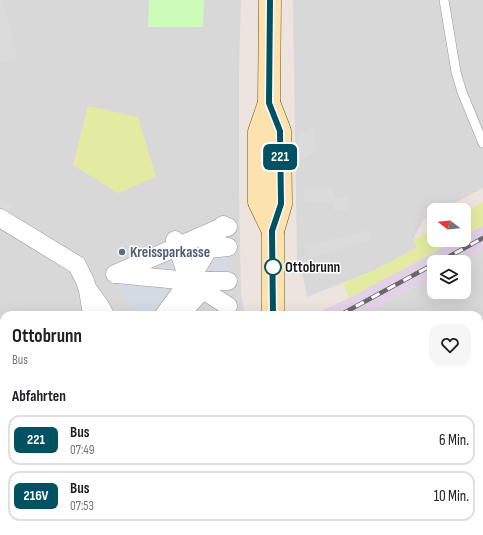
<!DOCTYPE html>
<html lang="de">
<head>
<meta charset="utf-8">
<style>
	body { margin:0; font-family:"Sofia Sans Condensed",sans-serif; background:#f6f6f6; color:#202124; height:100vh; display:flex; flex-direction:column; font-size:15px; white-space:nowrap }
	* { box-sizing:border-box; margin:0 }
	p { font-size:13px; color:#757577 }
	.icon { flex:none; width:22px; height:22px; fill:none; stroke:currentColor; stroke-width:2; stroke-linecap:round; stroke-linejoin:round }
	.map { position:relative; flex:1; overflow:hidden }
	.drawer { position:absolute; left:0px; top:311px; width:483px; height:224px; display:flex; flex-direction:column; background:#fff; border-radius:12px 12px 0 0; box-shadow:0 4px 16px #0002 }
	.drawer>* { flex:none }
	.badge { padding:0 8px; border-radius:6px; font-size:14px; line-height:26px }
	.needle { width:26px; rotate:286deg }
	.tools { position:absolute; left:427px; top:203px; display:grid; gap:8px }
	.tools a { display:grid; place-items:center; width:44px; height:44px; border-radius:8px; background:#fff; box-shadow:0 4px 16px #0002; font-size:20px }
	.map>.badge { position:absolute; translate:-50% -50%; box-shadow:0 0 0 2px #fff }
	h2 { padding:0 12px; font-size:15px; line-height:36px }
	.round { display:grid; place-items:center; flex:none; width:42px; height:42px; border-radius:12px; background:#f6f6f6 }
	.summary { display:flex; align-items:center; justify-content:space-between; height:68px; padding:0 12px }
	h1 { font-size:19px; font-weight:700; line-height:30px }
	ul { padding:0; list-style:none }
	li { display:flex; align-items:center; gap:12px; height:50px; margin:0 8px 6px; padding:0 4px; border:2px solid #e0e0e0; border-radius:12px }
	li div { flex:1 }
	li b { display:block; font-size:15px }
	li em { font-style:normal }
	li .badge { min-width:44px; font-weight:700; text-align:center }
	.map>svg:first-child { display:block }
	.residential { fill:#d9d8d9 }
	.industrial { fill:#e3d1e7 }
	.grass { fill:#e3eba2 }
	.park { fill:#cdfcb9 }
	.parking { fill:#dbdbdb }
	.plaza { fill:#d4dae3 }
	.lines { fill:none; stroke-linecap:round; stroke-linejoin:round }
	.lane-casing { stroke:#989898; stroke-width:10 }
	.street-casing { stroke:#989898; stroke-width:19 }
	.secondary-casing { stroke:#745400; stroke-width:23 }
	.lane { stroke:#fff; stroke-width:9 }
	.street { stroke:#fff; stroke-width:18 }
	.secondary { stroke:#fce2af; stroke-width:22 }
	.rail-casing { stroke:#696969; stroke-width:4.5 }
	.rail { stroke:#fff; stroke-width:3; stroke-dasharray:9; stroke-linecap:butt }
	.line-casing { stroke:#fff; stroke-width:9 }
	.line { stroke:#005262; stroke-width:6 }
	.service-dot { fill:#5c6f8a; stroke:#fff; stroke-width:1.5 }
	.stop-dot { fill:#fff; stroke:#005262; stroke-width:2 }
	.labels { text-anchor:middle; stroke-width:3; stroke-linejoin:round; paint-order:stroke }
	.service-label { font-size:15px; font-weight:bold; fill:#4e5e75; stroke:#fff; text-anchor:start }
	.stop-label { font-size:15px; font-weight:bold; fill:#1b1b1b; stroke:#fff; text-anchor:start }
</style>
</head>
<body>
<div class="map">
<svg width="483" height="535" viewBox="0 0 483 535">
	<rect width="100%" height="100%" fill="#ede4e0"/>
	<!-- residential -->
	<g class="residential">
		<polygon points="0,0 241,0 239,73 239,187 241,293 245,315 4,315 4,531 251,531 251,535 0,535"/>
		<polygon points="293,0 483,0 483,188 441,210 434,210 434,214 423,220 413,240 417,247 377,269 307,297 301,267 297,263"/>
		<polygon points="483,250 483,535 308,535 308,531 479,531 479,315 361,315 434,276 434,292 464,292 464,262 460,262"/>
	</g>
	<!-- industrial -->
	<polygon class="industrial" points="483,226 483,250 460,262 434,262 434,276 361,315 313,315 349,298 457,240 464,240 464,236"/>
	<!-- grass -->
	<g class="grass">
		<polygon points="88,106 138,117 156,177 118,193 73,165"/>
		<polygon points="483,202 483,226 464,236 464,213"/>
		<polygon points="434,229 434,240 457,240 349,298 343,283 377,269 417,247 413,240"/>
	</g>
	<!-- park -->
	<polygon class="park" points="149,0 204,0 203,27 148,27"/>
	<!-- parking -->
	<g class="parking">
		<polygon points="0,0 2,0 18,58 0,63"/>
		<polygon points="313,127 317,152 297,161 297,135"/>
		<polygon points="304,188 334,189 334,197 348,197 348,210 333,210 333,202 304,201"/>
		<polygon points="0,198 13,206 8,214 0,209"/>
		<polygon points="368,230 371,241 308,258 305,246"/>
	</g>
	<!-- plaza -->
	<polygon class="plaza" points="228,217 228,306 223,315 203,297 195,305 201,315 134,315 110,266"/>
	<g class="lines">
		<!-- lane casing -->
		<g class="lane-casing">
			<polyline id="lane" points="444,0 456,72 462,92 483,143"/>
		</g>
		<!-- street casing -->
		<g class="street-casing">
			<g id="street">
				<polyline points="0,218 77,265 85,281 88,290 92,315"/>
				<polyline points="175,240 189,281 228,281"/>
				<polyline points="209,249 228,247"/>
				<polyline points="115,274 222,227 228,227"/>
				<polyline points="117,274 189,281 228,306"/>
				<polyline points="90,292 100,306 105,315"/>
				<polyline points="164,315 189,281 223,225"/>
				<polyline points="177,315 188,306 211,281"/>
				<polyline points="0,446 4,444"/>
			</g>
		</g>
		<!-- secondary casing -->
		<g class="secondary-casing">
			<g id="secondary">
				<polyline points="270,0 269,103 259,132 259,202 273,231"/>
				<polyline points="269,103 280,131 281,204 273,231 273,315"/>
				<polyline points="274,535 274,531"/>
			</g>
		</g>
		<!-- lane -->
		<use href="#lane" class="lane"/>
		<!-- street -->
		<use href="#street" class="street"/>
		<!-- secondary -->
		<use href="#secondary" class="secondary"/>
		<!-- rail casing -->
		<g class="rail-casing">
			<g id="rail">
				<polyline points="439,262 483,238"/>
				<polyline points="340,315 434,264"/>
				<polyline points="0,498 4,496"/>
			</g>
		</g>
		<!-- rail -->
		<use href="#rail" class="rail"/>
	</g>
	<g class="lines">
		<!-- line casing -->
		<g class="line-casing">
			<polyline id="line" points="270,0 269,103 280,131 281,204 272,231 273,315"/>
		</g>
		<!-- line -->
		<use href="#line" class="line"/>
	</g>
	<!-- markers -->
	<circle class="service-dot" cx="122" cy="252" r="4"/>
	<circle class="stop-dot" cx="273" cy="267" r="8"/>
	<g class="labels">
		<!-- service labels -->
		<g class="service-label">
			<text x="130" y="257">Kreissparkasse</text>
		</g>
		<!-- stop labels -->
		<g class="stop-label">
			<text x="285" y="272">Ottobrunn</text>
		</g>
	</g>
</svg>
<div class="tools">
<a><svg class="needle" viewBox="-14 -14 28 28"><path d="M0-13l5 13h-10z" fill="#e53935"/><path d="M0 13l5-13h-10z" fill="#757577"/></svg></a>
<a><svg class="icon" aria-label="layers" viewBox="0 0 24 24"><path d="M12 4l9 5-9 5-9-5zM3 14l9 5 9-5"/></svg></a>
</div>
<b class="badge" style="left:280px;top:157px;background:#005262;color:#fff">221</b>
<section class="drawer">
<div class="summary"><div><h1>Ottobrunn</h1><p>Bus</p></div><a class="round"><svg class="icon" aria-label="heart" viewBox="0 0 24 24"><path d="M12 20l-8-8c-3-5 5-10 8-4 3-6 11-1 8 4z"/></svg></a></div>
<h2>Abfahrten</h2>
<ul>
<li><span class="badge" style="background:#005262;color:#fff">221</span><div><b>Bus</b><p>07:49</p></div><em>6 Min.</em></li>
<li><span class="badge" style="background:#005262;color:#fff">216V</span><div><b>Bus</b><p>07:53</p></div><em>10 Min.</em></li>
</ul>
</section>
</div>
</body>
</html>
